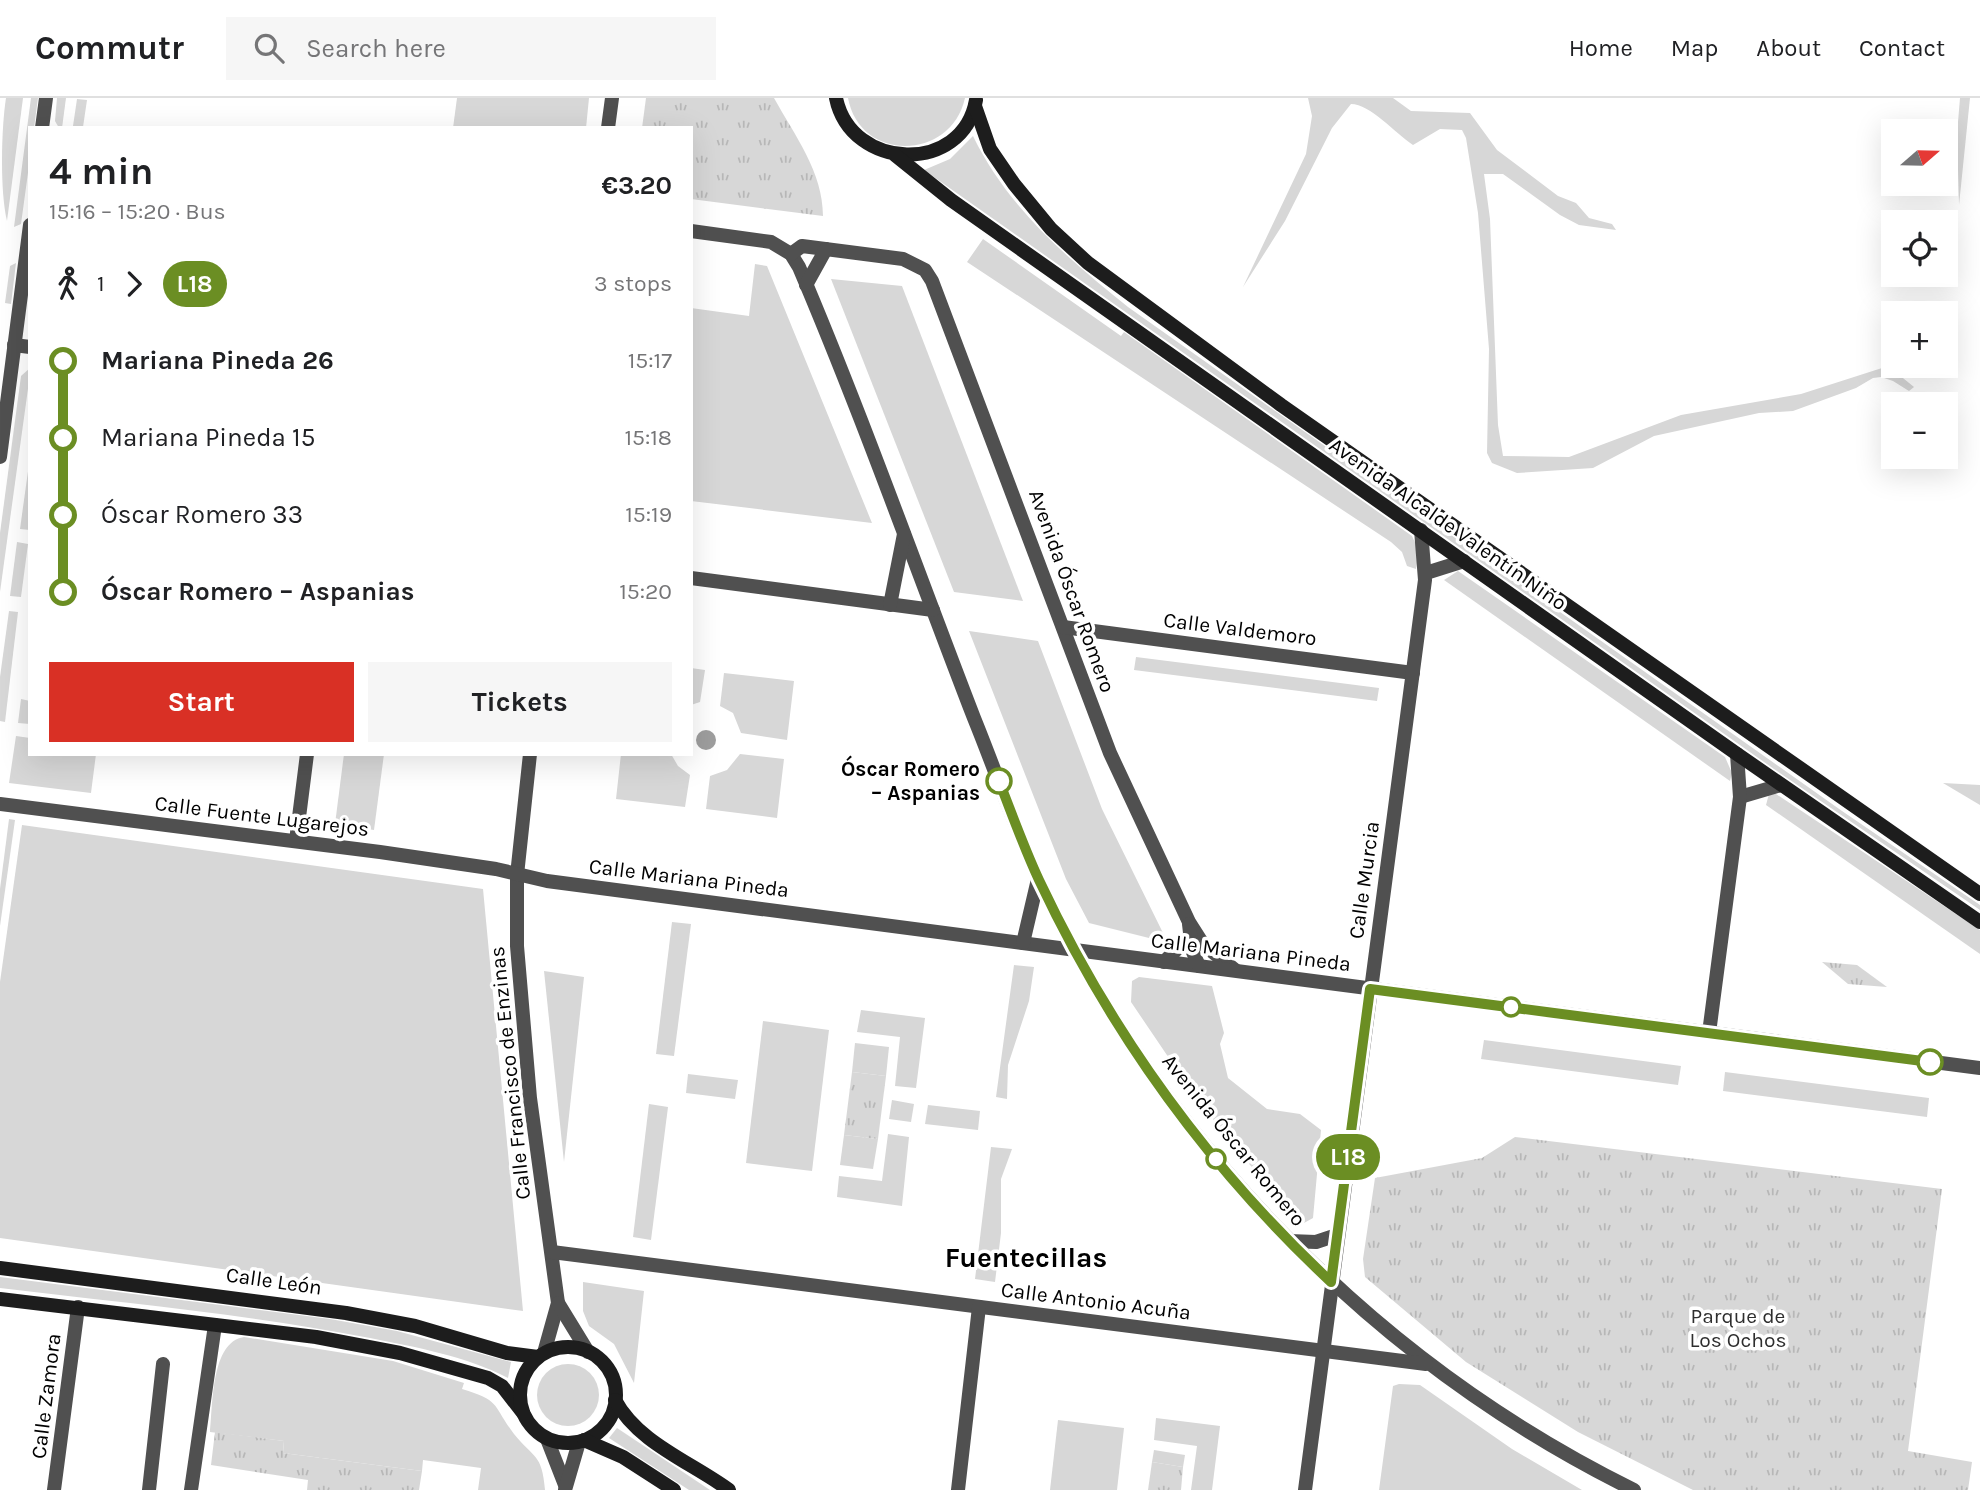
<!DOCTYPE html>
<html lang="en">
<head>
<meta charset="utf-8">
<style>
	body { margin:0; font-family:Karla,sans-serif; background:#f6f6f6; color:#202124; height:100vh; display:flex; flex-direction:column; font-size:26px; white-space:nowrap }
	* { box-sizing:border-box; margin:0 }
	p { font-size:23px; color:#757577 }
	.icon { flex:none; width:38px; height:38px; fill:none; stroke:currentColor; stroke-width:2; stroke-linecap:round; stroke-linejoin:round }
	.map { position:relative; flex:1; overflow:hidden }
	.drawer { position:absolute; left:28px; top:28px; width:665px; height:630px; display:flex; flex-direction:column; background:#fff; border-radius:0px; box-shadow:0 7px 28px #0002 }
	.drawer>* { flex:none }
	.badge { padding:0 14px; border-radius:23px; font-size:24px; line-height:46px }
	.needle { width:46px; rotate:70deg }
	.tools { position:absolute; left:1881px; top:21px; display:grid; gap:14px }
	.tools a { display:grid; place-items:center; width:77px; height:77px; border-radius:0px; background:#fff; box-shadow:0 7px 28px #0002; font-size:35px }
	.map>.badge { position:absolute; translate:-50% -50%; box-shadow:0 0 0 4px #fff }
	.legs { display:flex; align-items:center; gap:10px; height:77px; padding:0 21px; font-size:23px }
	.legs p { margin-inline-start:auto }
	.head { display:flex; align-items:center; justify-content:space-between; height:119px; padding:0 21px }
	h1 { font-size:38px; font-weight:700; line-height:52px }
	.cta { display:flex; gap:14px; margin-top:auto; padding:14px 21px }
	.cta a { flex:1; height:80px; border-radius:0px; background:#d93025; color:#fff; font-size:28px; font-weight:700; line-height:80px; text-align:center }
	.cta a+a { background:#f6f6f6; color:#202124 }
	ul { padding:0 21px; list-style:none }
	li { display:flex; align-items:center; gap:24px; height:77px; font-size:26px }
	li i { display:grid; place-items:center; width:10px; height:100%; margin:0 9px; background:currentColor }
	li i::after { content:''; width:18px; height:18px; margin:-9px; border:5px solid; border-radius:50%; background:#fff }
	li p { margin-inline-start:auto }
	li:first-child i { background:linear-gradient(#0000 50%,currentColor 0) }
	li:last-child i { background:linear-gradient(currentColor 50%,#0000 0) }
	header { display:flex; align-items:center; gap:42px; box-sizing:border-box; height:98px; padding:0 35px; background:#fff; border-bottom:2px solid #e0e0e0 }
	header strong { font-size:33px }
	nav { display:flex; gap:38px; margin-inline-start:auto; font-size:24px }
	.search { width:490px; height:63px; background:#f6f6f6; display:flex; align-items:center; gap:18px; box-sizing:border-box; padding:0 24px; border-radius:0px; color:#757577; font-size:26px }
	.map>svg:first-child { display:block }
	.green { fill:#d7d7d7 }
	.park { fill:url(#park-tufts) }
	.water { fill:#9e9e9e }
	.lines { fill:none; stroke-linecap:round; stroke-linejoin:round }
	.street { stroke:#505050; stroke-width:14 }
	.secondary { stroke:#1d1d1d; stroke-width:14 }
	.line-1-casing { stroke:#fff; stroke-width:16 }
	.line-1 { stroke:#6b8e23; stroke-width:10 }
	.stop-1-dot { fill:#fff; stroke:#6b8e23; stroke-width:3.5 }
	.labels { text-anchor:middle; stroke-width:7; stroke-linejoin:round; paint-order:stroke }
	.street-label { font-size:21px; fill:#000; stroke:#fff }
	.stop-label { font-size:21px; font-weight:bold; fill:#000; stroke:#fff; text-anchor:end }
	.park-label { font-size:21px; fill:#2e2e2e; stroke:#fff }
	.district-label { font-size:28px; font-weight:bold; fill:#000; stroke:#fff }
</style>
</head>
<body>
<header>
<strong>Commutr</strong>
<div class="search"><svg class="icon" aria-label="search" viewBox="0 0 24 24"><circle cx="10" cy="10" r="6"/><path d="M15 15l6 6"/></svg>Search here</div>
<nav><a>Home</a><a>Map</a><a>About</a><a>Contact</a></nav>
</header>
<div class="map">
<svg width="1980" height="1392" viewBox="0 0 1980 1392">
	<defs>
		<pattern id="park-tufts" width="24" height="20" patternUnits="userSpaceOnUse" patternTransform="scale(1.75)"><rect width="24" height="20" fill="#d7d7d7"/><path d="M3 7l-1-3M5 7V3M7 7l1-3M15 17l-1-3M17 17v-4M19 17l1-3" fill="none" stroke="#b7b7b7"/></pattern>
	</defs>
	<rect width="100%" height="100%" fill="#fff"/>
	<!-- green -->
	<g class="green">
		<path d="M 6,0 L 23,0 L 7,123 C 0,95 1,32 6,0 Z"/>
		<polygon points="31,0 38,0 34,30 30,30 30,60 21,126 14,129"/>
		<polygon points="57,0 66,0 62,30 59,30 55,23"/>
		<polygon points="457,0 589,0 586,30 453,30"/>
		<path d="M 848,0 L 965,0 C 951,63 860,65 848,0 Z"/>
		<path d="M 1308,0 L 1393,0 L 1411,13 L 1470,15 L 1497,52 L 1558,98 L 1576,105 L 1589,120 L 1612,126 L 1616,132 L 1579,127 L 1560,117 L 1503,76 L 1484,76 L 1490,121 L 1498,327 L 1503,358 L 1569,359 L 1681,317 L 1801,296 L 1882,270 L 1893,272 L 1914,289 L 1909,293 L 1893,283 L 1881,279 L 1873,280 L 1856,290 L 1793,313 L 1759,315 L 1654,338 L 1593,370 L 1517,375 L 1492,365 L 1487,355 L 1489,251 L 1478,115 L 1466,40 L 1462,32 L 1440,31 L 1413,47 C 1395,35 1370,6 1351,6 L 1332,30 L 1285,123 L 1243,189 L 1306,56 L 1312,18 Z"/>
		<polygon points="1960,0 1970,0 1959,107 1957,36"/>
		<polygon points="77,1 87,2 83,29 73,28"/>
		<path d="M 973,38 C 1008,110 1067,160 1128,209 L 1842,713 L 1980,807 L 1980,812 L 1774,671 L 924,72 L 950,61 Z"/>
		<polygon points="983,141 1121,238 1124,234 1412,438 1419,453 1416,471 1407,468 1402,454 1391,444 967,164"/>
		<polygon points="16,165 11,206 5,205 10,168"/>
		<polygon points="755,166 767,168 872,425 691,403 691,210 749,218"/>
		<polygon points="831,181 902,188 1023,503 954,494"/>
		<polygon points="30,270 30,276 0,494 0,435 21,278"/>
		<polygon points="30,359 30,432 20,431"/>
		<polygon points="17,444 28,446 21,499 10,498"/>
		<polygon points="1458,473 1725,659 1732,675 1730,683 1444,482"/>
		<polygon points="9,513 18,514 5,624 0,623 0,579"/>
		<polygon points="969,533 1038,543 1102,711 1163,835 1153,841 1089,825 1066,781"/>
		<polygon points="1136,559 1379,590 1377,603 1134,572"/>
		<polygon points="691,570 705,572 700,604 691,607"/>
		<polygon points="724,575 794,583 787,642 741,635 733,615 720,608"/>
		<polygon points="21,601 30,603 30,626 18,625"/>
		<polygon points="16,638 30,640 30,656 96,656 91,695 9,685"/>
		<polygon points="344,656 384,656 374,732 335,726"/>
		<polygon points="621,656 671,656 678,668 690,677 685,709 616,701"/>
		<polygon points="740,656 784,661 777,720 706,711 710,678 727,672"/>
		<polygon points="1943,685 1980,687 1980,707"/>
		<polygon points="1770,692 1980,832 1980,856 1766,707"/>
		<polygon points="9,721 15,722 0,828 0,791"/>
		<polygon points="22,727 483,791 523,1213 0,1140 0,884"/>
		<polygon points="672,824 691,826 674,958 656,956"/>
		<polygon points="1014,867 1034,869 1029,903 1008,967 1007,1001 996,999"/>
		<polygon points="544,873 584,879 564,1064"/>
		<polygon points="1139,879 1212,888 1224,935 1220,946 1228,980 1267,1011 1300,1016 1321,1032 1313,1120 1304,1125 1250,1067 1196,1000 1131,904 1132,883"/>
		<polygon points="861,912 925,920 916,990 895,988 900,939 857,934"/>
		<polygon points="763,923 829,932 812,1073 746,1065"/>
		<polygon points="1484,942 1681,968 1678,987 1481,961"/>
		<polygon points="855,945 889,949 886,978 852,974"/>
		<polygon points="1725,974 1929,1000 1927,1019 1723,993"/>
		<polygon points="688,976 738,982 735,1001 686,995"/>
		<polygon points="892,1002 914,1006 911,1024 889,1021"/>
		<polygon points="649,1006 668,1009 651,1142 633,1139"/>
		<polygon points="928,1007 980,1013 978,1032 925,1026"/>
		<polygon points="888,1036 909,1039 902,1108 837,1099 839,1078 882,1083"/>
		<polygon points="844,1037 878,1041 873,1071 840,1067"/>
		<polygon points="991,1049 1012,1051 1001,1081 1001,1135 995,1184 975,1181"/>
		<path d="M 0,1179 L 330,1221 L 397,1233 L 511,1264 L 508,1280 C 466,1258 415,1249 370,1240 C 248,1216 123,1205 0,1190 Z"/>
		<polygon points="583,1184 644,1193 634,1285 614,1246 589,1228 583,1213"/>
		<path d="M 244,1239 L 393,1263 L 464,1285 L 462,1291 C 502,1303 492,1307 514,1336 C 534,1361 542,1355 545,1392 L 478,1392 L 481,1370 L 423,1362 L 422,1373 L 283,1355 L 284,1343 L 210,1334 C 213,1306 211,1244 244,1239 Z"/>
		<circle cx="568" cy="1297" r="31"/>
		<polygon points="1399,1286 1420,1287 1512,1351 1582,1392 1379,1392 1393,1288"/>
		<polygon points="1156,1320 1220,1328 1212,1392 1191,1392 1197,1348 1154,1342"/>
		<polygon points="1058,1322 1124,1330 1117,1392 1050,1392"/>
		<polygon points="617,1330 710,1392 689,1392 609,1340"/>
		<polygon points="1154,1352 1185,1357 1183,1369 1152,1364"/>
	</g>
	<!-- park -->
	<g class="park">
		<path d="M 646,0 L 774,0 C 795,38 823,74 823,118 L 691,101 L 691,30 L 642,30 Z"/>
		<polygon points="1822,864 1857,867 1887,889 1848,886"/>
		<polygon points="852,974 886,978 878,1041 844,1037"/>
		<polygon points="1515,1039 1942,1091 1908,1353 1972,1364 1968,1392 1693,1392 1578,1334 1466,1264 1365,1179 1363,1161 1375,1080 1482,1060"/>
		<polygon points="215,1334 284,1343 283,1355 422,1373 419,1392 307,1392 308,1382 211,1367"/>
		<polygon points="1152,1364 1183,1369 1181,1392 1148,1392"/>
	</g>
	<!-- water -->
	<circle class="water" cx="706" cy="642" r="10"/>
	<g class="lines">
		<!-- street -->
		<g class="street">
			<polyline points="42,30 46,0"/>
			<polyline points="608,30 612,0"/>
			<path d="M 691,133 L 771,144 L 791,156 L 799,169 C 862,317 916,470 974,620 C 996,674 1015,731 1040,784 C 1164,1047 1373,1263 1634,1392"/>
			<polyline points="791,156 802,148 903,161 925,172 932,183 1110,655 1189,824 1203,846 1235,872"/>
			<polyline points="806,187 826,151"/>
			<polyline points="14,247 30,249"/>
			<polyline points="0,359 30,127"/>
			<polyline points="1426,475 1464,463"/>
			<polyline points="691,480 933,512"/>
			<polyline points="890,507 904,436"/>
			<polyline points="1063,529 1413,575"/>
			<polyline points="530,656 517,777 517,848 530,1000 558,1205 544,1255"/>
			<polyline points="1740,699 1781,687"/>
			<polyline points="0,706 380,754 496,771 547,783 1980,970"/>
			<polyline points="296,743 307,656"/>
			<polyline points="1189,826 1192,852 1199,868"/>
			<polyline points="1023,845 1038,781"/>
			<polyline points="1164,864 1189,839"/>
			<polyline points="1709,935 1740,699 1737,656"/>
			<polyline points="1289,1143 1316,1144 1337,1137"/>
			<polyline points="552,1154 1426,1266"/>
			<polyline points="558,1205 588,1254"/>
			<polyline points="547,1341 565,1387"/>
			<polyline points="54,1392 78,1209"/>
			<polyline points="149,1392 163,1266"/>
			<polyline points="191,1392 215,1227"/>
			<polyline points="565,1392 579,1344"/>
			<polyline points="958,1392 979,1209"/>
			<polyline points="1305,1392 1425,482 1421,432"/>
		</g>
		<!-- secondary -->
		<g class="secondary">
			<path d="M 836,0 C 851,73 963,77 976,2"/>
			<polyline points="975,8 990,51 1014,86 1051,131 1088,165 1281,307 1980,796"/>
			<polyline points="895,57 951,102 1737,656 1980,824"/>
			<polyline points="0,1170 346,1215 415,1228 507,1255 538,1259"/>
			<polyline points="0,1201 316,1239 400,1255 488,1280 502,1288 523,1315"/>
			<circle cx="568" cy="1297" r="48"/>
			<path d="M 615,1302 C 638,1345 691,1364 729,1392"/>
			<polyline points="584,1342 623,1359 674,1392"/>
		</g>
	</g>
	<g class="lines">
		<!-- line-1 casing -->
		<g class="line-1-casing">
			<path id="line-1" d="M 999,683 C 1012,716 1024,750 1039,782 C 1110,933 1209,1070 1331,1184 L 1370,891 L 1930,964"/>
		</g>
		<!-- line-1 -->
		<use href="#line-1" class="line-1"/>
	</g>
	<!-- markers -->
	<g class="stop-1-dot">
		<circle cx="999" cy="683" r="12"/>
		<circle cx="1511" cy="909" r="9"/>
		<circle cx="1930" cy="964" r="12"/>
		<circle cx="1216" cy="1061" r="9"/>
	</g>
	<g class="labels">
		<!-- street labels -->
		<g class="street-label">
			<text transform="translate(1448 426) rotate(35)" y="7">Avenida Alcalde Valentín Niño</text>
			<text transform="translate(1072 493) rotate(70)" y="7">Avenida Óscar Romero</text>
			<text transform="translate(1240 531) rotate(7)" y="7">Calle Valdemoro</text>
			<text transform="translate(262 718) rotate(7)" y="7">Calle Fuente Lugarejos</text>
			<text transform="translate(689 780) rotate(7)" y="7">Calle Mariana Pineda</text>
			<text transform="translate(1364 782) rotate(-82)" y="7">Calle Murcia</text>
			<text transform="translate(1251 854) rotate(7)" y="7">Calle Mariana Pineda</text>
			<text transform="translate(510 975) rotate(-96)" y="7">Calle Francisco de Enzinas</text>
			<text transform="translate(1234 1042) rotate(51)" y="7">Avenida Óscar Romero</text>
			<text transform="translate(274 1183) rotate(8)" y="7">Calle León</text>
			<text transform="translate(1096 1203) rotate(7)" y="7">Calle Antonio Acuña</text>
			<text transform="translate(46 1298) rotate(-83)" y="7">Calle Zamora</text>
		</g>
		<!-- stop labels -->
		<g class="stop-label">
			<text x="980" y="678">Óscar Romero<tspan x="980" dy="24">– Aspanias</tspan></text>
		</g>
		<!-- park labels -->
		<g class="park-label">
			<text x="1738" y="1225">Parque de<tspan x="1738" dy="24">Los Ochos</tspan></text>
		</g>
		<!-- district labels -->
		<g class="district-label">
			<text x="1026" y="1169">Fuentecillas</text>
		</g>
	</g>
</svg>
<div class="tools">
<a><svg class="needle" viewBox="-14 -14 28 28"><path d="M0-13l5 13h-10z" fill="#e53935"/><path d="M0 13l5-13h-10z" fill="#757577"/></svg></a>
<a><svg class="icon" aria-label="locate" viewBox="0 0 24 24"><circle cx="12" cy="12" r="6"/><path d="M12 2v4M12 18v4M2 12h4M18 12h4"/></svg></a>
<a>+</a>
<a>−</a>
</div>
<b class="badge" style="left:1348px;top:1059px;background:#6b8e23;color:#fff">L18</b>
<section class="drawer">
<div class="head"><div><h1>4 min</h1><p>15:16 – 15:20 · Bus</p></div><b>€3.20</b></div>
<div class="legs"><svg class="icon" aria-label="walk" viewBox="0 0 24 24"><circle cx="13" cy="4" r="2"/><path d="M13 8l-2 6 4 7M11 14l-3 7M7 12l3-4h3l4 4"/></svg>1<svg class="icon" aria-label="forward" viewBox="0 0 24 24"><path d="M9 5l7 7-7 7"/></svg><b class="badge" style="background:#6b8e23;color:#fff">L18</b><p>3 stops</p></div>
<ul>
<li><i style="color:#6b8e23"></i><b>Mariana Pineda 26</b><p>15:17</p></li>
<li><i style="color:#6b8e23"></i><span>Mariana Pineda 15</span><p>15:18</p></li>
<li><i style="color:#6b8e23"></i><span>Óscar Romero 33</span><p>15:19</p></li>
<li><i style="color:#6b8e23"></i><b>Óscar Romero – Aspanias</b><p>15:20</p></li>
</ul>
<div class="cta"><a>Start</a><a>Tickets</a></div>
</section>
</div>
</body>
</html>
